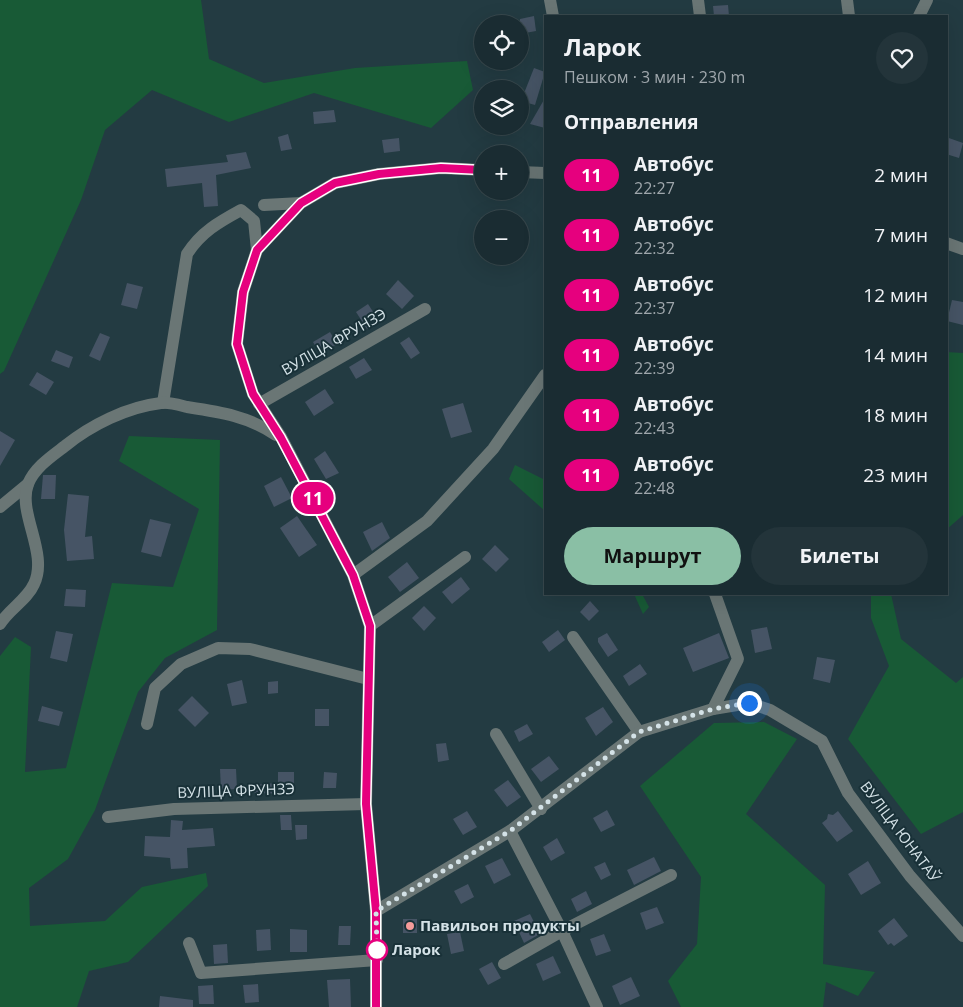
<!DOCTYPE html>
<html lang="ru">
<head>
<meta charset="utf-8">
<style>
	body { margin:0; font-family:"Open Sans",sans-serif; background:#23343a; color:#f1f3f6; height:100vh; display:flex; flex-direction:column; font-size:19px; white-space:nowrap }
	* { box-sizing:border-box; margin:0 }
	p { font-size:16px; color:#9fa7ac }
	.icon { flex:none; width:28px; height:28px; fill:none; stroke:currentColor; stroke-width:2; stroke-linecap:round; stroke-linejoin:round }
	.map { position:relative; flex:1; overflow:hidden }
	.details { position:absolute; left:544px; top:15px; width:404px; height:580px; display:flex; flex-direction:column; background:#1a2c32; border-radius:0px; box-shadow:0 5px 20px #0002,0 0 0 1px #38484d }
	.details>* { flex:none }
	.badge { padding:0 10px; border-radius:16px; font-size:18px; line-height:32px }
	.controls { position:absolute; left:474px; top:15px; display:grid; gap:10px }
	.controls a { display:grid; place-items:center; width:55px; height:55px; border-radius:50%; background:#1a2c32; box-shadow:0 5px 20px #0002,0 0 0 1px #38484d; font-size:25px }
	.you { position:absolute; width:25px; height:25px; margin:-12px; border:4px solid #fff; border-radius:50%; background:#1a73e8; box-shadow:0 0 0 8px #1a73e833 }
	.map>.badge { position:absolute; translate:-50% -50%; box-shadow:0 0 0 2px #fff }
	h2 { padding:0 20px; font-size:19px; line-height:45px }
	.round { display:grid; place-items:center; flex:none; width:52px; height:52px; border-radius:26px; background:#23343a }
	.head { display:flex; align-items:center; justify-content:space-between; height:85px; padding:0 20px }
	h1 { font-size:24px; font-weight:700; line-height:38px }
	.primary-button { display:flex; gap:10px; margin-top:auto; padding:10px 20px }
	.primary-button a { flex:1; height:58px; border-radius:30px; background:#8abfa5; color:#111; font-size:20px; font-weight:700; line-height:58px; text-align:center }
	.primary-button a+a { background:#23343a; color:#f1f3f6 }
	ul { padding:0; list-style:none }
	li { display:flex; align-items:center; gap:15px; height:60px; padding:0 20px }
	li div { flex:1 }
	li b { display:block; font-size:19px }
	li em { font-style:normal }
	li .badge { min-width:55px; font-weight:700; text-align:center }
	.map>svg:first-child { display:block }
	.green { fill:#185a36 }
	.building { fill:#465465 }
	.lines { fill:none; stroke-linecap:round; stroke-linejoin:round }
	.minor { stroke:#6a7675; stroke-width:12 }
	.line-casing { stroke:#fff; stroke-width:11 }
	.line { stroke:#e6007e; stroke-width:8 }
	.walk { stroke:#d4e2e7; stroke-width:5; stroke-dasharray:0 9 }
	.poi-dot { fill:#f59b9a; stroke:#193138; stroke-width:2 }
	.stop-dot { fill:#fff; stroke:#e6007e; stroke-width:2.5 }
	.labels { text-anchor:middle; stroke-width:4; stroke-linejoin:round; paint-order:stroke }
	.street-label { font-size:15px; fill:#d4e2e7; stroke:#193138 }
	.poi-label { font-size:15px; font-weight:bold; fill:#d4e2e7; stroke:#193138; text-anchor:start }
	.stop-label { font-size:15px; font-weight:bold; fill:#d4e2e7; stroke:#193138; text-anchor:start }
</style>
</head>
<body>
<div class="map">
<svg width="963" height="1007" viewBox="0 0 963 1007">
	<rect width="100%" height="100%" fill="#233b42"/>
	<!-- green -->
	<g class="green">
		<polygon points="0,0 201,0 209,59 264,83 355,68 467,61 473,90 431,128 314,93 229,122 152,90 105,130 81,200 4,371 0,374"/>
		<polygon points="946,352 963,353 963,515 946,530"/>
		<polygon points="129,436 220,440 217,630 165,658 138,692 95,810 68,859 29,888 30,926 105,921 142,887 206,873 208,886 128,962 89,971 77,1007 0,1007 0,656 15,637 31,647 25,772 66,768 112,583 173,587 199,509 119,461"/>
		<polygon points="515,465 545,480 545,511 509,479"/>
		<polygon points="634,594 642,594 649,607 643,614"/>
		<polygon points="871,594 891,594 901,639 956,683 963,677 963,812 921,834 848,739 889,666 871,618"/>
		<polygon points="764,722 797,739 746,814 825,885 823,964 875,972 858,996 826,982 823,1007 681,1007 668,981 697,944 701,877 640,786 714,723"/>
	</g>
	<!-- building -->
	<g class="building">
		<polygon points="728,5 729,16 714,16 713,6"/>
		<polygon points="534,16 536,31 520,34 520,19"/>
		<polygon points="534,68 545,72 535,105 521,101"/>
		<polygon points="545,98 545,128 530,124"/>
		<polygon points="334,110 336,122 314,124 313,112"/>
		<polygon points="288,134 292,149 281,151 278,137"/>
		<polygon points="946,137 963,143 959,158 946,154"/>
		<polygon points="399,138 400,151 384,153 382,140"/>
		<polygon points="246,152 251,168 216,175 218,206 204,207 202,183 167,187 165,169 228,162 226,155"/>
		<polygon points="398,280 414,296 402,309 386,294"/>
		<polygon points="127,283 143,287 137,309 121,305"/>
		<polygon points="952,300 963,302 963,325 947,321"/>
		<polygon points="368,304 379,321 367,329 356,312"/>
		<polygon points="330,332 337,344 320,354 313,342"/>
		<polygon points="100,333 110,337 100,361 89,356"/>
		<polygon points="409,337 420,353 411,359 400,343"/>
		<polygon points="56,350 73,357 69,368 51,361"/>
		<polygon points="364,358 372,370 356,379 349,367"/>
		<polygon points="37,372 54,382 46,395 29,385"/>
		<polygon points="325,389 334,403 314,416 305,402"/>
		<polygon points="463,403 472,432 451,438 442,409"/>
		<polygon points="0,431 15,440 0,466"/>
		<polygon points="325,451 339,473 326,479 314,459"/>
		<polygon points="43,475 56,475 55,499 41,499"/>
		<polygon points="281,477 292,498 274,507 264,486"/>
		<polygon points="68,494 89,496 85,537 92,536 94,559 67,561 64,530"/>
		<polygon points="297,516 317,545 299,557 280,528"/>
		<polygon points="150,519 171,524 161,557 141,552"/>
		<polygon points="382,522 390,538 372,551 363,532"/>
		<polygon points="495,545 509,559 496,572 482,559"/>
		<polygon points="407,562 419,578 400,592 388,577"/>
		<polygon points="461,577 470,589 452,604 442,592"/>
		<polygon points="66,589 86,590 85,607 64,606"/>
		<polygon points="590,601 599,611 589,621 580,612"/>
		<polygon points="424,606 436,618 424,631 412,618"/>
		<polygon points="767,627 772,649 755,653 751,630"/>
		<polygon points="558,630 565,640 549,652 542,642"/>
		<polygon points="56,631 73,634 67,662 50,658"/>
		<polygon points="607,633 618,650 608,657 598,642 598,638"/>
		<polygon points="719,633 729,658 693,672 683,648"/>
		<polygon points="817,657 835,660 830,683 813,679"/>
		<polygon points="640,664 647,674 629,686 623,676"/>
		<polygon points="242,680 247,703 232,706 227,684"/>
		<polygon points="278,681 278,693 268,694 268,682"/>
		<polygon points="192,696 209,713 195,727 178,710"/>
		<polygon points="42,706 63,712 59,726 38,721"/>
		<polygon points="603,707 613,722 596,736 585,718"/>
		<rect x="315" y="709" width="14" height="17"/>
		<polygon points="527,724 533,734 519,742 514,731"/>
		<polygon points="446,743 449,760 438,762 436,744"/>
		<polygon points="549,756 559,769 541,782 531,769"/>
		<polygon points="220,769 236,769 237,789 221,790"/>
		<polygon points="278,772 294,772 294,794 252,793 252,785 278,783"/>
		<polygon points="324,772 337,773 336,788 323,788"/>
		<polygon points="508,780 521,797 507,807 494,790"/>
		<polygon points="607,810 615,825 601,832 593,818"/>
		<polygon points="467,811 477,827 463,835 453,819"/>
		<polygon points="838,811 853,831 837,842 822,823 827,819 828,814 833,815"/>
		<polygon points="280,815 291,815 292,830 281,830"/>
		<polygon points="171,820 183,821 182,830 213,828 215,846 187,848 188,868 171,869 170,858 144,856 145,836 170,837"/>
		<polygon points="295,825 307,825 307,839 296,840"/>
		<polygon points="557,838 565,853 551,861 543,847"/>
		<polygon points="654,857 661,871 634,885 627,870"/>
		<polygon points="502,858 511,875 494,884 485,866"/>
		<polygon points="868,861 881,883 861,895 848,874"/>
		<polygon points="605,862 611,875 601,880 594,867"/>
		<polygon points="468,884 474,897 461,904 454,891"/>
		<polygon points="586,891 592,904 577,912 571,899"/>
		<polygon points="657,907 664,923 646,930 640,913"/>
		<polygon points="530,914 540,934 524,943 514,921"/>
		<polygon points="894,918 908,936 894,946 891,943 888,945 878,931"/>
		<rect x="403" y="919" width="14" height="14"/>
		<polygon points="339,926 351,926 350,945 338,945"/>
		<polygon points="270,929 271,950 257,951 256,930"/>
		<polygon points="290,929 307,930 307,952 290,952"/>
		<polygon points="460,932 464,951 451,954 447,934"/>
		<polygon points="604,934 611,951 596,956 590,939"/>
		<polygon points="227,944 228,963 214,964 213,945"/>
		<polygon points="553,956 561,973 543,981 536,964"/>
		<polygon points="492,962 501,978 488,985 479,969"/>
		<polygon points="631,977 640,996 620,1005 612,986"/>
		<polygon points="350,979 351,1007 329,1007 327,980"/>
		<polygon points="258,984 259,1002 245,1003 243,985"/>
		<polygon points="213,985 214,1004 199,1004 198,986"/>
		<polygon points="160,996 193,1000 193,1007 159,1007"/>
	</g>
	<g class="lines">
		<!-- minor -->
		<g class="minor">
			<polyline points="550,0 553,16"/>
			<polyline points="698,0 700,16"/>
			<polyline points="847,0 849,16"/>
			<polyline points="919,16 927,0"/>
			<polyline points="520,172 545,173"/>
			<polyline points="264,205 301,203"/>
			<polyline points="946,243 963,249"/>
			<path d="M 163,403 L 187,254 C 201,232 219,222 241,210 L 254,221 L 257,250"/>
			<polyline points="259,404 425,309"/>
			<polyline points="0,507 28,484"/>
			<polyline points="353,575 427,521 493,449 545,375"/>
			<path d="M 0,624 C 9,609 27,600 34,584 C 49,553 17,513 28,484 C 35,467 52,456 65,446 C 91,425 127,407 161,403 C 169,402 179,405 187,407 C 220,412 248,416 276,435"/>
			<polyline points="370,626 465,557"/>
			<polyline points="573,637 639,732"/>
			<polyline points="713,709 738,659 715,594"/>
			<polyline points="147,724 155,688 181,664 218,648 250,649 368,679"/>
			<polyline points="496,734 541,809"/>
			<polyline points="108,817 174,809 366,804"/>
			<polyline points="510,831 562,931 597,1007"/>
			<polyline points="376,911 510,831 639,732 713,709 749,703 770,710 822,741 848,793 910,876 963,936"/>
			<polyline points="189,943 201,973 377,960"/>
			<polyline points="504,964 562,931 671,875"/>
			<polyline points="376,1007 376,911 366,804 370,626 353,575 281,437 253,394 237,344 243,292 257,250 301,203 335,183 379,174 441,168 482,170"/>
		</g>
	</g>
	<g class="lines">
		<!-- line casing -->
		<g class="line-casing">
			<polyline id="line" points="376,1007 376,911 366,804 370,626 353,575 281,438 253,394 237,344 243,292 257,250 301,203 335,183 379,174 441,168 482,170"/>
		</g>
		<!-- line -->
		<use href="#line" class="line"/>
		<!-- walk -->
		<polyline class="walk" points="377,950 376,911 510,831 639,732 713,709 749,703"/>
	</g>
	<!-- markers -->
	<circle class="poi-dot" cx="410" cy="926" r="5"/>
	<circle class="stop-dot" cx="377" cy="950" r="10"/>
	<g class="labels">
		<!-- street labels -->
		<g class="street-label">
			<text transform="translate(334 342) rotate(-30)" y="5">ВУЛІЦА ФРУНЗЭ</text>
			<text transform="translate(236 791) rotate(-2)" y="5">ВУЛІЦА ФРУНЗЭ</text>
			<text transform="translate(900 832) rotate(53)" y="5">ВУЛІЦА ЮНАТАЎ</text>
		</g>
		<!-- poi labels -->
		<g class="poi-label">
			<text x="420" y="931">Павильон продукты</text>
		</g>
		<!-- stop labels -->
		<g class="stop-label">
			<text x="392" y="955">Ларок</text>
		</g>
	</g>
</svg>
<div class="controls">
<a><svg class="icon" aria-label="locate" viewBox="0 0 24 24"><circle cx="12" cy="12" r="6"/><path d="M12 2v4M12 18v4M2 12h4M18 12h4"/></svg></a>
<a><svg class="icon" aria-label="layers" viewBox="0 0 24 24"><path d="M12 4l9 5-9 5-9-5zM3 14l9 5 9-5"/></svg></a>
<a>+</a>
<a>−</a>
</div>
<div class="you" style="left:749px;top:703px"></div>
<b class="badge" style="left:313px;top:498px;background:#e6007e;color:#fff">11</b>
<section class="details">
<div class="head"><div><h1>Ларок</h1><p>Пешком · 3 мин · 230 m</p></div><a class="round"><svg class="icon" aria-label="heart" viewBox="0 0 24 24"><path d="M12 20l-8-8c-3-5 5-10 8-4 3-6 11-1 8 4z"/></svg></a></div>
<h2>Отправления</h2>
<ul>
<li><span class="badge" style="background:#e6007e;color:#fff">11</span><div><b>Автобус</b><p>22:27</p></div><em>2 мин</em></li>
<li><span class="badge" style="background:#e6007e;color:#fff">11</span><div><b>Автобус</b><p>22:32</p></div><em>7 мин</em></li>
<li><span class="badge" style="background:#e6007e;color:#fff">11</span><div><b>Автобус</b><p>22:37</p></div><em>12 мин</em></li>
<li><span class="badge" style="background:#e6007e;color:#fff">11</span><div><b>Автобус</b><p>22:39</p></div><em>14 мин</em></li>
<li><span class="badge" style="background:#e6007e;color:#fff">11</span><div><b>Автобус</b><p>22:43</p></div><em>18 мин</em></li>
<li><span class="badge" style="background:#e6007e;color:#fff">11</span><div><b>Автобус</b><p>22:48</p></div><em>23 мин</em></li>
</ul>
<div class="primary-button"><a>Маршрут</a><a>Билеты</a></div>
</section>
</div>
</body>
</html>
